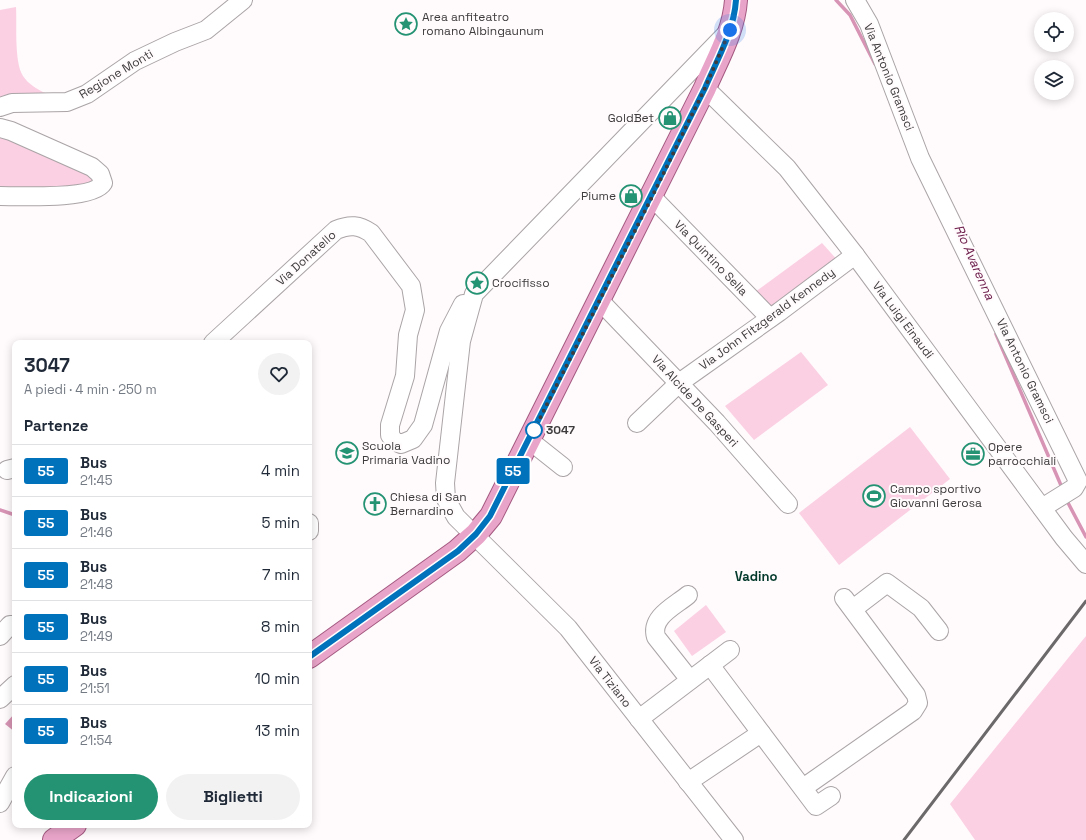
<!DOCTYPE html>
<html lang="it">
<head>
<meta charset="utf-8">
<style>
	body { margin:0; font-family:"Space Grotesk",sans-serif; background:#f2f2f3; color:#1f2937; height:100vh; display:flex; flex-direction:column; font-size:15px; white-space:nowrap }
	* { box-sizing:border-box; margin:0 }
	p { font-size:13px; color:#747a83 }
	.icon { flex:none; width:22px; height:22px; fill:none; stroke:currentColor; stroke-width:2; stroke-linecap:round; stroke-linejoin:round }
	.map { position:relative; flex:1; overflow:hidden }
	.sheet { position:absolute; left:12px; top:340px; width:300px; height:488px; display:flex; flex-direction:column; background:#fff; border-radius:8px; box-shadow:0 2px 10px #0003 }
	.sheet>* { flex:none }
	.badge { padding:0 8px; border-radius:3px; font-size:14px; line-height:26px }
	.buttons { position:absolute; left:1034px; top:12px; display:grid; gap:8px }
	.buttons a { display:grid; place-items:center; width:40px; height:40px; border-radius:50%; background:#fff; box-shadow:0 2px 10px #0003; font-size:20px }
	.you { position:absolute; width:20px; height:20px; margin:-10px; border:3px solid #fff; border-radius:50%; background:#1a73e8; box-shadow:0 0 0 6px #1a73e833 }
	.map>.badge { position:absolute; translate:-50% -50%; box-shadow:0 0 0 2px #fff }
	h2 { padding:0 12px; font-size:15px; line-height:36px }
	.round { display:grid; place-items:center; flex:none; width:42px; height:42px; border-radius:21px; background:#f2f2f3 }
	.head { display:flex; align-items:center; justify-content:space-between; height:68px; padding:0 12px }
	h1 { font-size:19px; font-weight:600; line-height:30px }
	.button { display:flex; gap:8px; margin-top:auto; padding:8px 12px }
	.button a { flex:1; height:46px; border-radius:24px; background:#249373; color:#fff; font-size:16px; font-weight:600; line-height:46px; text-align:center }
	.button a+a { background:#f2f2f3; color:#1f2937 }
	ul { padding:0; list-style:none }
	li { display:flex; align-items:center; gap:12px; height:52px; padding:0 12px; border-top:1px solid #e0e1e3 }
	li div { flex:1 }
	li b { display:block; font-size:15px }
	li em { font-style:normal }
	li .badge { min-width:44px; font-weight:700; text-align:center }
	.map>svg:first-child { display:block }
	.green { fill:#fbd0e3 }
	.water { fill:#d794b4 }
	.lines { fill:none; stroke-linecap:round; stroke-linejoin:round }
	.stream { stroke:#d794b4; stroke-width:3.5 }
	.minor-casing { stroke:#aaa4a6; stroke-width:20 }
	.major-casing { stroke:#a45981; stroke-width:24 }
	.minor { stroke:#fff; stroke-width:18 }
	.major { stroke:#e9a5c9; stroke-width:22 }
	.rail { stroke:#6c696a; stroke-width:3 }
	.line-casing { stroke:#fff; stroke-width:9 }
	.line { stroke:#0072bc; stroke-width:6 }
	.walk { stroke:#3e3c3d; stroke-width:4; stroke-dasharray:0 7.2 }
	.stop-dot { fill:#fff; stroke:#0072bc; stroke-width:2 }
	.labels { text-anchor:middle; stroke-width:4; stroke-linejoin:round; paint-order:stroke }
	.poi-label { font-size:12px; fill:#3e3c3d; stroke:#fffafc; text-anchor:start }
	.street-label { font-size:12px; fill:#3e3c3d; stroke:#fffafc }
	.stop-label { font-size:12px; font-weight:bold; fill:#3e3c3d; stroke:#fffafc; text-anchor:start }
	.water-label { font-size:13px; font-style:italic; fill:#6e204d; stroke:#fffafc }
	.neighbourhood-label { font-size:13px; font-weight:bold; fill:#043a2c; stroke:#fffafc }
</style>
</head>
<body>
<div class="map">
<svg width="1086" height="840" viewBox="0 0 1086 840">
	<rect width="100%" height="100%" fill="#fffafc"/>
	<!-- green -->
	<g class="green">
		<path d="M 16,7 C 17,25 14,62 23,76 C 28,84 37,89 45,93 L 36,97 L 0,101 L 0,10 Z"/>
		<polygon points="0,133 84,168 94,179 89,187 0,190"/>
		<polygon points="822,243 840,263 772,313 755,292"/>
		<polygon points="801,352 828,385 754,440 725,406"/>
		<polygon points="910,427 950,479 839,565 799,513"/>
		<polygon points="706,605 726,632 692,656 674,631"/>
		<polygon points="1086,636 1086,840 975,840 950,804"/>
	</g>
	<!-- water -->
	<polygon class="water" points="15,713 15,732 5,724"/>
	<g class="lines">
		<!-- stream -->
		<g class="stream">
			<polyline points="836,0 850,15 875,64"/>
			<polyline points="996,334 1063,490"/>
			<polyline points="1066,499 1086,537"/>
			<polyline points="0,510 15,515"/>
		</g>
		<!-- minor casing -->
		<g class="minor-casing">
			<g id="minor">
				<polyline points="855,0 869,24 920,158 1078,481 1074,488 1042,508"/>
				<polyline points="727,33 474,294 461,341 445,483 446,499 456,517 568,628 734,840"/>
				<polyline points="705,88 787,168 855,255 1064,538 1086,564"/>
				<polyline points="0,107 12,103 67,102 87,94 135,61 175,42 206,30 243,0"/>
				<path d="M 0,128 L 11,131 L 92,167 L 100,174 L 103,183 C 93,200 19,196 0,196"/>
				<polyline points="652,197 770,318"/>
				<polyline points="599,300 717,423 788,504"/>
				<path d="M 213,343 L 336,230 C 350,224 359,225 371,233 L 411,286 L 415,310 L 408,335 L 405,376 L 390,425 L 390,435 L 394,441 L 401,444 L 413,439 L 423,425 L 449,331 L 463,304"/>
				<polyline points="637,423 679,383 779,312 855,255"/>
				<polyline points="529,440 563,467"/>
				<polyline points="7,470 15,468"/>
				<polyline points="309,523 309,531"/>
				<path d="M 688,595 C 675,606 650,617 656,637 L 690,680"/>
				<polyline points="853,609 887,583 921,608 939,631"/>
				<polyline points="0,636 10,625 15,625"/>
				<polyline points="710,665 816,806 831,796"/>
				<polyline points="0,699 15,685"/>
				<polyline points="639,719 730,650"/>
				<polyline points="688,782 761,733"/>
				<polyline points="803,788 913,711 918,703 916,695 844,598"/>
				<polyline points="0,803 15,776"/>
			</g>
		</g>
		<!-- major casing -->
		<g class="major-casing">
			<g id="major">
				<path d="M 309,657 L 457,551 L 476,534 L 491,516 L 705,88 C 717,60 734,31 736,0"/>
				<polyline points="54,840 75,825"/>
			</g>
		</g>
		<!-- minor -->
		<use href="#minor" class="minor"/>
		<!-- major -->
		<use href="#major" class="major"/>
		<!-- rail -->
		<polyline class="rail" points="904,840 1086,601"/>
	</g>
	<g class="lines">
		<!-- line casing -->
		<g class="line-casing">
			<path id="line" d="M 309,657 L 458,551 L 476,534 L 490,516 L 705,88 C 717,60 734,31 736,0"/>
		</g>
		<!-- line -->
		<use href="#line" class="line"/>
		<!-- walk -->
		<polyline class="walk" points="534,430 652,197 705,88 730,30"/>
	</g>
	<!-- icons -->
	<defs>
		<g id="sight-ring" transform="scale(1.15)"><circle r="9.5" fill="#fffafc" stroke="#249373" stroke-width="1.5"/><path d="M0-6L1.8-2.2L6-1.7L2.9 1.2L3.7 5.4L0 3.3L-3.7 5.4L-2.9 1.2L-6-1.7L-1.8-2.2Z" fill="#249373"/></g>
		<g id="shop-ring" transform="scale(1.15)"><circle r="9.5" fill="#fffafc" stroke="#249373" stroke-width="1.5"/><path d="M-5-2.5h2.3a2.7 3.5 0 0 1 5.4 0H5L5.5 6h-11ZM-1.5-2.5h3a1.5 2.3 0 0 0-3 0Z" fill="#249373"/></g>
		<g id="school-ring" transform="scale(1.15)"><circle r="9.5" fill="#fffafc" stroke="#249373" stroke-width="1.5"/><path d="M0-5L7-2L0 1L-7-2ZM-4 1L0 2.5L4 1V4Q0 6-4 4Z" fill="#249373"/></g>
		<g id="office-ring" transform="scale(1.15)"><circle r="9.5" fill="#fffafc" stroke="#249373" stroke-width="1.5"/><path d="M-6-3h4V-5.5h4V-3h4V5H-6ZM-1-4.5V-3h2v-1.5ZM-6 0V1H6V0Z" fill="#249373"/></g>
		<g id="stadium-ring" transform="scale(1.15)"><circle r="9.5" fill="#fffafc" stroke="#249373" stroke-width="1.5"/><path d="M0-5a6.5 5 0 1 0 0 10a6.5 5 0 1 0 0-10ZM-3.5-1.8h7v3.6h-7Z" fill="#249373"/></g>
		<g id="church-ring" transform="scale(1.15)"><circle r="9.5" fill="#fffafc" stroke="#249373" stroke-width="1.5"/><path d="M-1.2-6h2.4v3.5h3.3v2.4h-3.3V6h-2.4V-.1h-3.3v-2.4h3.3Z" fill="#249373"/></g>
	</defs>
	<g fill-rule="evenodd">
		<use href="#sight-ring" x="406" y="24"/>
		<use href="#shop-ring" x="670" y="118"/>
		<use href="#shop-ring" x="631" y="196"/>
		<use href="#sight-ring" x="477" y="283"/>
		<use href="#school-ring" x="347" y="453"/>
		<use href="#office-ring" x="973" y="454"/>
		<use href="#stadium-ring" x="874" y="496"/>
		<use href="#church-ring" x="375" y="504"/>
	</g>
	<!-- markers -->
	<circle class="stop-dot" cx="534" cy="430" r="8"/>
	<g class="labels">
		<!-- poi labels -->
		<g class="poi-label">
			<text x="422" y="21">Area anfiteatro<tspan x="422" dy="14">romano Albingaunum</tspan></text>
			<text x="654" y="122" text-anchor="end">GoldBet</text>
			<text x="616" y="200" text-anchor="end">Piume</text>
			<text x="492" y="287">Crocifisso</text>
			<text x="362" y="450">Scuola<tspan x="362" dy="14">Primaria Vadino</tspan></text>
			<text x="988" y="451">Opere<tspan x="988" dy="14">parrocchiali</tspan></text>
			<text x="890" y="493">Campo sportivo<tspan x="890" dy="14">Giovanni Gerosa</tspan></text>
			<text x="390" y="501">Chiesa di San<tspan x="390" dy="14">Bernardino</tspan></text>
		</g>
		<!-- street labels -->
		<g class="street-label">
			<text transform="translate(116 74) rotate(-31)" y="4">Regione Monti</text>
			<text transform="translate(889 77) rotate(68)" y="4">Via Antonio Gramsci</text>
			<text transform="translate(306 258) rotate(-42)" y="4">Via Donatello</text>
			<text transform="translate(711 258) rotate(46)" y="4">Via Quintino Sella</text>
			<text transform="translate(767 319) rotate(-36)" y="4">Via John Fitzgerald Kennedy</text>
			<text transform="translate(903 320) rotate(53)" y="4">Via Luigi Einaudi</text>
			<text transform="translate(1025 371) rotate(64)" y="4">Via Antonio Gramsci</text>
			<text transform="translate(695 401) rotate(47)" y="4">Via Alcide De Gasperi</text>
			<text transform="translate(610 682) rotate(52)" y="4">Via Tiziano</text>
		</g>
		<!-- stop labels -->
		<g class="stop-label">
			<text x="546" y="434">3047</text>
		</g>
		<!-- water labels -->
		<g class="water-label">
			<text transform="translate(975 262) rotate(66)" y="5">Rio Avarenna</text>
		</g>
		<!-- neighbourhood labels -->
		<g class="neighbourhood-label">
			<text x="756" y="581">Vadino</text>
		</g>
	</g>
</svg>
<div class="buttons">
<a><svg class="icon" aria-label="locate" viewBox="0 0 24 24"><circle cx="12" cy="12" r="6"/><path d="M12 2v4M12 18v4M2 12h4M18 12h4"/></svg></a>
<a><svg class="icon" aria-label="layers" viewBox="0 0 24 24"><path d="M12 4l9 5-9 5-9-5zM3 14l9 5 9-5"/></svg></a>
</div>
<div class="you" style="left:730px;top:30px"></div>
<b class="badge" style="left:513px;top:471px;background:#0072bc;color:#fff">55</b>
<section class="sheet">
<div class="head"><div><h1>3047</h1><p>A piedi · 4 min · 250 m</p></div><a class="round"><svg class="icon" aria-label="heart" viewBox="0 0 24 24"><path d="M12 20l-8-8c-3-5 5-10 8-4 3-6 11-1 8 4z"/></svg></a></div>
<h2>Partenze</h2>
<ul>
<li><span class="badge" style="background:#0072bc;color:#fff">55</span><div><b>Bus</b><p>21:45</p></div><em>4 min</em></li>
<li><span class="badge" style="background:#0072bc;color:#fff">55</span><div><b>Bus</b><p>21:46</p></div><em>5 min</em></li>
<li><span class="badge" style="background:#0072bc;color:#fff">55</span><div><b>Bus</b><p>21:48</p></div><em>7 min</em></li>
<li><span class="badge" style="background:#0072bc;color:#fff">55</span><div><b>Bus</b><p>21:49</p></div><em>8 min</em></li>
<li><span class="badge" style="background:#0072bc;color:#fff">55</span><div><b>Bus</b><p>21:51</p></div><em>10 min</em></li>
<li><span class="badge" style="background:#0072bc;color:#fff">55</span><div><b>Bus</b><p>21:54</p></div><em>13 min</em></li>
</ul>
<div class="button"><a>Indicazioni</a><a>Biglietti</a></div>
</section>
</div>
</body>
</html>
